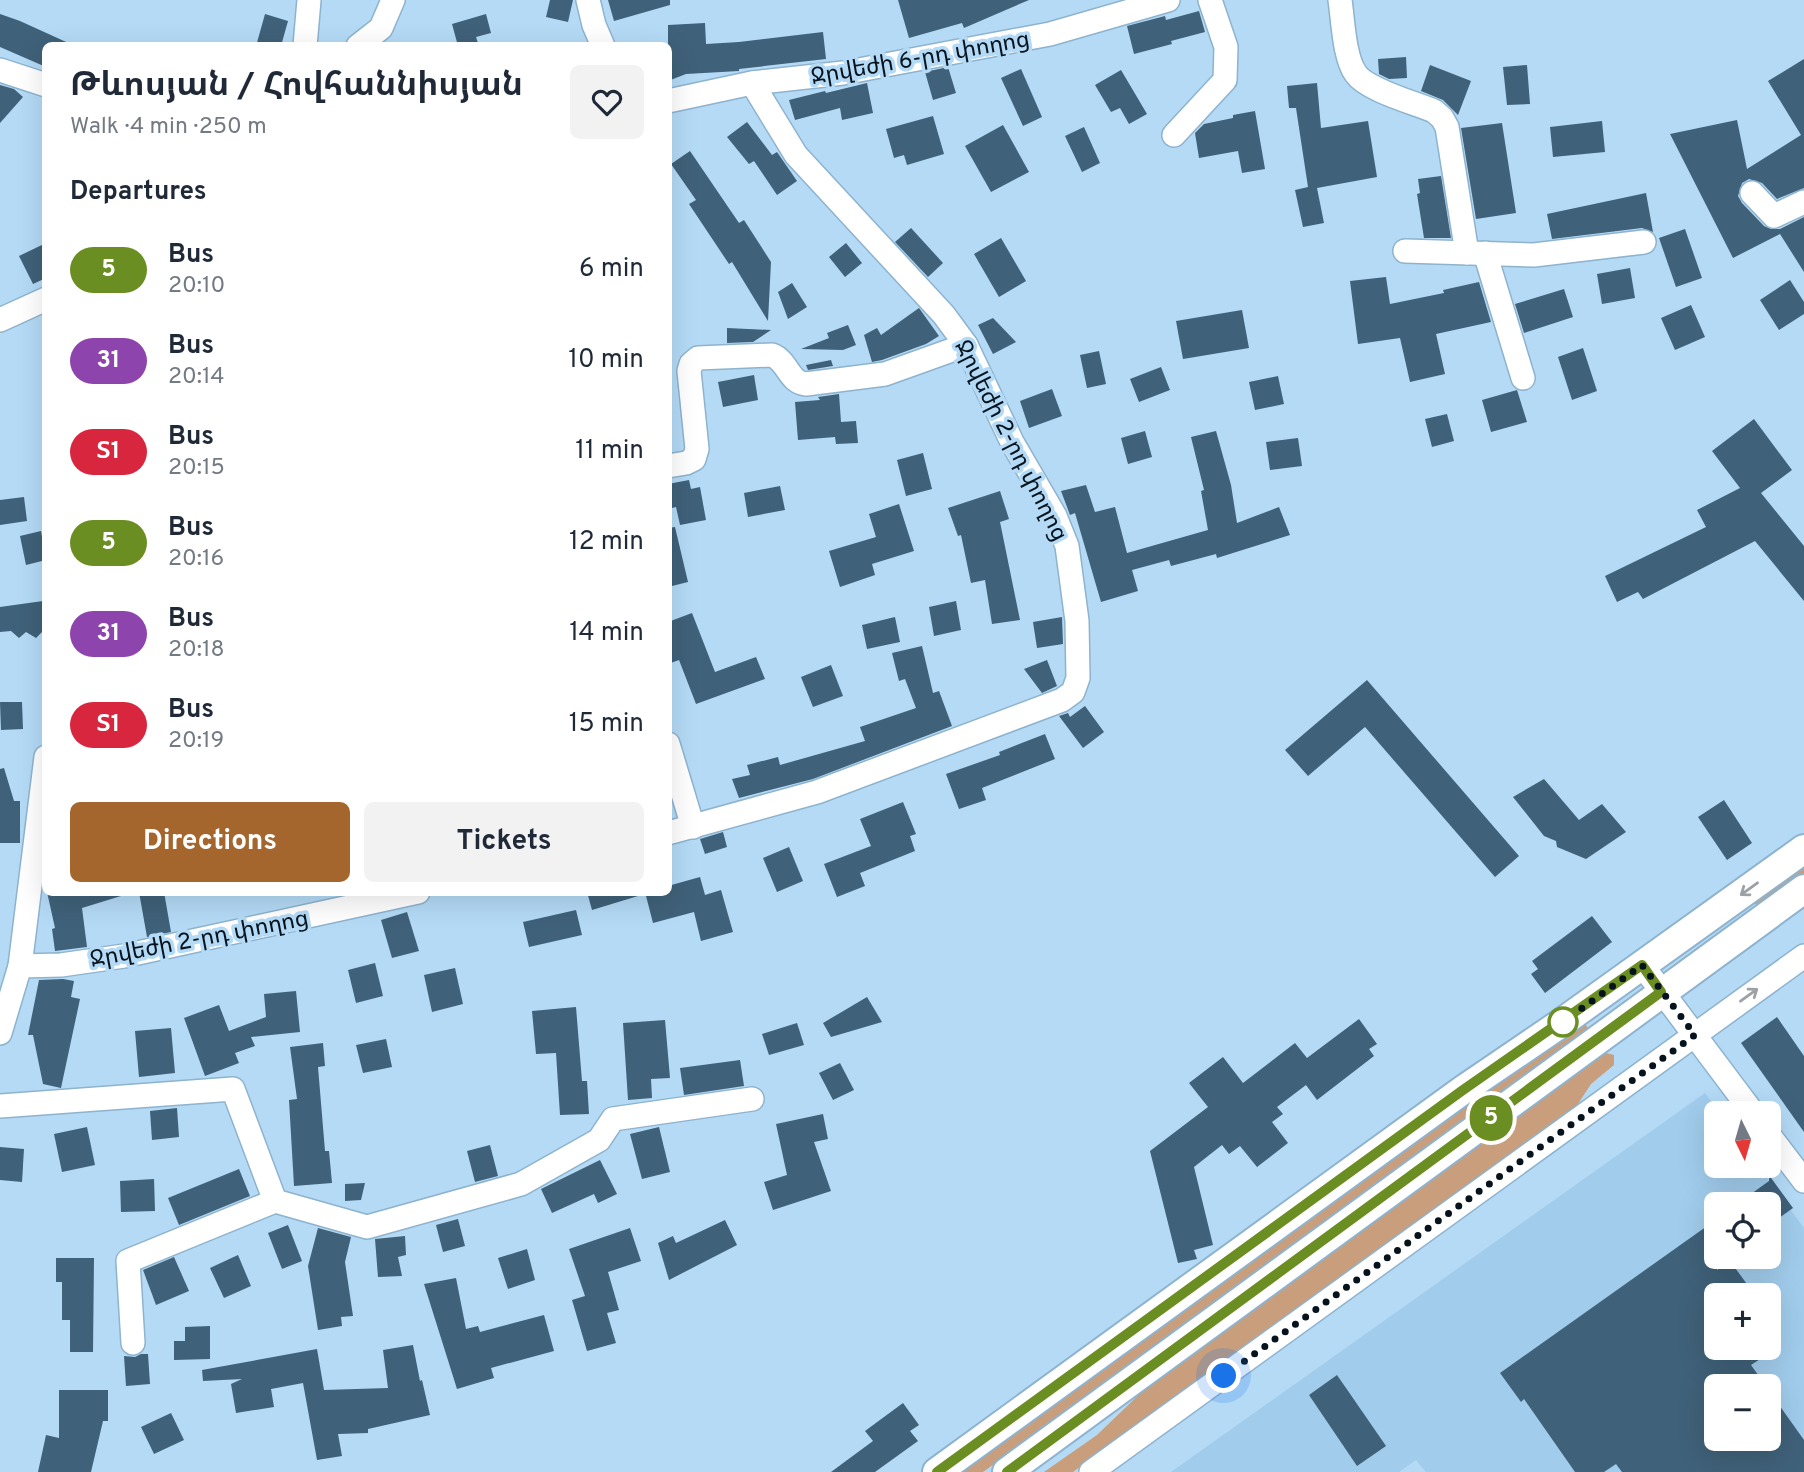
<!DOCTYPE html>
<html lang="en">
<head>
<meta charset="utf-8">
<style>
	body { margin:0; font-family:Overpass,"Noto Sans Armenian",sans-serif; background:#f2f2f3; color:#1f2937; height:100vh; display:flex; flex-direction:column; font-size:26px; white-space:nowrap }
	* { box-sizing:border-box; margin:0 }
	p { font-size:23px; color:#747a83 }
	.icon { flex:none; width:38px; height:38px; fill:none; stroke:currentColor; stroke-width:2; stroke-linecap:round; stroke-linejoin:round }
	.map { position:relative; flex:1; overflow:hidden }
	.sheet { position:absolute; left:42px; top:42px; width:630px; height:854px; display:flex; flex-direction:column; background:#fff; border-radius:10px; box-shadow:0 7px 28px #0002 }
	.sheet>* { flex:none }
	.badge { padding:0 14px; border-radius:23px; font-size:24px; line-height:46px }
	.needle { width:46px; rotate:175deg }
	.tools { position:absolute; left:1704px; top:1101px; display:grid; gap:14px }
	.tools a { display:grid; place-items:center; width:77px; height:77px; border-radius:10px; background:#fff; box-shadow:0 7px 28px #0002; font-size:35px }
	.you { position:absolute; width:35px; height:35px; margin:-18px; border:5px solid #fff; border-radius:50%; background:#1a73e8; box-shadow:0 0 0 10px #1a73e833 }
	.map>.badge { position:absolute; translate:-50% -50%; box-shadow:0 0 0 4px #fff }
	h2 { padding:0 28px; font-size:26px; line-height:63px }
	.round { display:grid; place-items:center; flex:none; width:74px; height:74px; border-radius:10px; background:#f2f2f3 }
	.summary { display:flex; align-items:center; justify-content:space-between; height:119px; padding:0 28px }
	h1 { font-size:33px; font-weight:700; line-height:52px }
	.action { display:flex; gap:14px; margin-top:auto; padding:14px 28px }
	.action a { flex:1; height:80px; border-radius:10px; background:#a4662c; color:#fff; font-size:28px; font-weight:700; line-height:80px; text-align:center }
	.action a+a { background:#f2f2f3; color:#1f2937 }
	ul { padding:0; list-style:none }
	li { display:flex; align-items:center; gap:21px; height:91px; padding:0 28px }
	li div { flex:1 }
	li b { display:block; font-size:26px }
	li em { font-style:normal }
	li .badge { min-width:77px; font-weight:700; text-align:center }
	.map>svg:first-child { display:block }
	.built { fill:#a1ccec; fill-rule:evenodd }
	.green { fill:#c89e7c }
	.building { fill:#3f6179 }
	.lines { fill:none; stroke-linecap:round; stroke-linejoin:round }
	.minor-casing { stroke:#8eb3ce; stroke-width:26 }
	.major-casing { stroke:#8eb3ce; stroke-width:32 }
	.minor { stroke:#fff; stroke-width:23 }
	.major { stroke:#fff; stroke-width:28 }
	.oneway { stroke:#9ba1a5 }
	.line-casing { stroke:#fff; stroke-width:16 }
	.line { stroke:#6b8e23; stroke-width:10 }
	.walk { stroke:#06131d; stroke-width:7; stroke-dasharray:0 12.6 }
	.stop-dot { fill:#fff; stroke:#6b8e23; stroke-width:3.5 }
	.labels { text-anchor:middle; stroke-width:7; stroke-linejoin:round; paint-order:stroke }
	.street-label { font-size:23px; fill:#06131d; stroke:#b4daf6 }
</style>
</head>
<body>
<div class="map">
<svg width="1804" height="1472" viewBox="0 0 1804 1472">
	<rect width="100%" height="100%" fill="#b4daf6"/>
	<!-- built -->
	<path class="built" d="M 1705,1093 L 1720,1113 L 1717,1113 L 1717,1166 L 1758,1166 L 1804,1228 L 1804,1472 L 1426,1472 L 1416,1460 L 1399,1472 L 1171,1472 ZM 1717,1204 L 1769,1204 L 1769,1256 L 1717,1256 ZM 1717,1295 L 1769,1295 L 1769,1348 L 1717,1348 ZM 1717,1386 L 1769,1386 L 1769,1438 L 1717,1438 Z"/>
	<!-- green -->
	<g class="green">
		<polygon points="1804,864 1804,877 1760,909 1753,901"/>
		<polygon points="1583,1022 1590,1030 1030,1438 983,1472 961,1472"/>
		<polygon points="1602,1052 1614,1055 1614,1065 1591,1084 1572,1113 1238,1350 1073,1472 1044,1472 1097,1435 1151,1383"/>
	</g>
	<!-- building -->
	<g class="building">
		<polygon points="550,0 573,0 568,22 546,17"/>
		<polygon points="608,0 670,0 670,5 614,21"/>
		<polygon points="898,0 1029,0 964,28 962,23 909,38"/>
		<polygon points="1199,11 1205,32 1171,41 1172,44 1134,54 1127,26 1165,16 1166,20"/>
		<polygon points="0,14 20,21 75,46 46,46 46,67 0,47"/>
		<polygon points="265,14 288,21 281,46 256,46"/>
		<polygon points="486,14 491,33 476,37 479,46 458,46 452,24"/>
		<polygon points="705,23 706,44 739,42 823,32 826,59 739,69 739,71 686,74 668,81 668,25"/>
		<polygon points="1406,57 1407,78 1389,79 1379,74 1378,59"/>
		<polygon points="1804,59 1804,188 1777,199 1762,183 1749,179 1742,183 1738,196 1742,203 1764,226 1771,229 1780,229 1804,217 1804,272 1780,234 1733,258 1670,134 1737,120 1747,169 1801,135 1768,81"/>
		<polygon points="1430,65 1471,81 1458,115 1443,100 1421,91"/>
		<polygon points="1527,65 1530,104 1507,105 1503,67"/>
		<polygon points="948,67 956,93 933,100 925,72"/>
		<polygon points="1021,69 1042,117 1023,126 1001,78"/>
		<polygon points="1121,70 1147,114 1129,124 1120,108 1111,112 1095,85"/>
		<polygon points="867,83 873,113 842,120 840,108 795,120 789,100 825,91 826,93"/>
		<polygon points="1317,83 1321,128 1368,121 1377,177 1317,188 1324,223 1303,227 1295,190 1308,187 1296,108 1289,108 1287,86"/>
		<polygon points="0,85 14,89 23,97 0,123"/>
		<polygon points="1255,111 1265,169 1242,173 1238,151 1199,158 1195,133 1204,124 1233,118 1233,115"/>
		<polygon points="933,116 944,154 907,165 904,155 894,158 886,129"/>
		<polygon points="1602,121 1605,152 1553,157 1550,127"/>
		<polygon points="747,122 772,155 777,152 797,181 777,195 754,161 749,164 727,137"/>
		<polygon points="1502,123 1516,213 1476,219 1461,128"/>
		<polygon points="1003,125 1029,172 991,192 965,146"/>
		<polygon points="1084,127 1100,163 1082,172 1065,136"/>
		<polygon points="690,151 739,223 744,220 771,262 768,321 732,262 729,264 689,204 696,200 671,164"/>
		<polygon points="1441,176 1451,238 1424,238 1417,194 1420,193 1418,179"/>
		<polygon points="1646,193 1653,232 1642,228 1552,239 1547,214"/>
		<polygon points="911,228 943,263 928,277 895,242"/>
		<polygon points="1685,229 1702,278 1676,287 1659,238"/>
		<polygon points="1001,238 1026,281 999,297 974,254"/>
		<polygon points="46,243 46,278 33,284 19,256"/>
		<polygon points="846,243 862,263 845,277 829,257"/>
		<polygon points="1630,268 1635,298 1602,304 1597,274"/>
		<polygon points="1386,277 1390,304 1444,293 1443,290 1479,282 1491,322 1436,334 1445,374 1410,382 1400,338 1358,344 1350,281"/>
		<polygon points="1790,280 1804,302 1804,314 1779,330 1760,300"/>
		<polygon points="792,283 807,307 788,319 778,292"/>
		<polygon points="1564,289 1573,317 1524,333 1515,304"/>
		<polygon points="1691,305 1705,337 1675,350 1661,318"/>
		<polygon points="919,308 939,336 926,344 882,360 872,362 864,335 877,328 881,335"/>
		<polygon points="1242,310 1249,348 1183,359 1176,321"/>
		<polygon points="993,318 1016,342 993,354 978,325"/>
		<polygon points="848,325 856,345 843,350 801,349 829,338 827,333"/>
		<polygon points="727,328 771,330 753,342 727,343"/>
		<polygon points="1583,348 1597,391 1572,400 1558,357"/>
		<polygon points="1099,351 1106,384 1087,388 1080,355"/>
		<polygon points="831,360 833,366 808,370 806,365"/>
		<polygon points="1161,367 1170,390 1139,402 1130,379"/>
		<polygon points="754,375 758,400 723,407 718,382"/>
		<polygon points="1278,376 1284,404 1255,410 1249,382"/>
		<polygon points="1052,389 1062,416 1029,428 1020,401"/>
		<polygon points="1517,390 1527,422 1491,432 1482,400"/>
		<polygon points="839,394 841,422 856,421 858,443 836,444 835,437 798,440 795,402 820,400 818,397"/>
		<polygon points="1447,414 1454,441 1432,447 1425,419"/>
		<polygon points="1754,419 1792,470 1761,493 1804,546 1804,601 1755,541 1643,599 1638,592 1617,602 1605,576 1706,527 1697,510 1740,488 1712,451"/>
		<polygon points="1145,431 1152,457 1128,464 1121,438"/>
		<polygon points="1216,431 1231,485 1237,523 1279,507 1290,535 1217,558 1216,554 1171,566 1169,560 1132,570 1138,591 1101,602 1075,513 1070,515 1061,491 1086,485 1095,512 1115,507 1127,553 1208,530 1201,491 1204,490 1191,437"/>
		<polygon points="1298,438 1302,466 1270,470 1266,442"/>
		<polygon points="923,453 932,489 906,496 897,460"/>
		<polygon points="689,480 691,489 700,487 706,520 680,525 676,507 668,509 668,484"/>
		<polygon points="780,486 785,510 748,517 744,493"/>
		<polygon points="1000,491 1009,519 1000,522 1020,620 992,624 985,580 971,583 961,535 958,536 948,508"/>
		<polygon points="24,497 27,521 0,525 0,500"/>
		<polygon points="899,504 914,551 872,564 875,575 840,587 829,551 876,537 869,514"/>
		<polygon points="675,527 688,582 668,587 668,528"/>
		<polygon points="41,531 46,560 26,565 20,536"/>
		<polygon points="43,601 46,628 36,638 26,632 19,638 11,631 0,632 0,607"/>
		<polygon points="956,601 961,630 934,636 929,607"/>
		<polygon points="692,613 715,672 756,657 765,679 696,704 679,660 668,664 668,622"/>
		<polygon points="895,617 900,642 867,649 862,625"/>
		<polygon points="1062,617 1063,644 1037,648 1033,622"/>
		<polygon points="922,646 933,693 939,691 952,726 813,779 739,798 732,779 750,775 747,765 778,757 780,765 865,741 860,727 916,708 905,679 899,681 892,653"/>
		<polygon points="1047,660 1057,686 1042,693 1024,669"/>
		<polygon points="831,665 843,696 813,707 801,677"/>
		<polygon points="1367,680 1519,856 1495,877 1365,727 1308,776 1285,750"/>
		<polygon points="0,702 22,702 23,729 1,730"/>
		<polygon points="1085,706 1104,732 1083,748 1059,716 1068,713 1070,717"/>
		<polygon points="1045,734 1055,759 982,788 986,800 959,809 946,774 1000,755 999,752"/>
		<polygon points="4,768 14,801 20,801 20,843 0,843 0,769"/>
		<polygon points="1544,779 1579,820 1602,804 1626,832 1586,859 1557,847 1556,841 1544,836 1513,797"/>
		<polygon points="1724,800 1752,843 1727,860 1698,817"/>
		<polygon points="903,802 916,834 910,836 915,851 860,873 865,886 837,897 824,864 871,846 860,819"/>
		<polygon points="723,832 727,847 705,854 700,839"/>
		<polygon points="789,847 803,881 777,892 763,858"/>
		<polygon points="700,877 705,895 721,890 733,932 701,941 694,912 653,923 645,892 668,892 668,886"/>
		<polygon points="47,892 120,892 121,896 82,908 87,947 55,951 52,929 55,928"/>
		<polygon points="139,892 164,892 171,932 147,937"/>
		<polygon points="587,892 637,892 638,896 592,910"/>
		<polygon points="576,910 582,935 529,947 523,922"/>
		<polygon points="407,912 419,951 392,958 381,920"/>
		<polygon points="1592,916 1612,942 1545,993 1531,974 1538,969 1532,961"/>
		<polygon points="375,963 383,996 356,1003 348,970"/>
		<polygon points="455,968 463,1004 432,1012 424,975"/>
		<polygon points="63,979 74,981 71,997 80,999 61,1088 43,1084 33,1035 28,1035 39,980"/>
		<polygon points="296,991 300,1032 251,1037 255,1046 235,1053 239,1063 205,1076 184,1018 219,1005 229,1031 266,1017 264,994"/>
		<polygon points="867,997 882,1022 831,1037 823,1023"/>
		<polygon points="576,1007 582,1081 587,1081 589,1114 560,1115 556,1053 536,1054 532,1011"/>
		<polygon points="1777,1017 1804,1056 1804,1132 1741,1043"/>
		<polygon points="1359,1019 1377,1044 1369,1049 1374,1056 1317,1100 1306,1085 1277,1107 1283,1114 1272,1122 1288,1143 1257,1167 1240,1146 1229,1154 1222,1145 1194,1167 1213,1245 1194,1250 1197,1259 1178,1263 1150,1151 1208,1107 1189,1083 1223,1057 1243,1083 1295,1043 1307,1058"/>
		<polygon points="665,1020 670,1078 651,1079 652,1098 628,1100 623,1023"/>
		<polygon points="797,1023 804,1045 769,1055 762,1034"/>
		<polygon points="171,1028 175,1073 139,1077 135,1031"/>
		<polygon points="386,1039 392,1067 363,1073 356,1045"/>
		<polygon points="323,1043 325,1066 318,1067 325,1151 329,1151 332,1183 294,1186 289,1100 297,1099 290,1047"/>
		<polygon points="740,1060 744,1086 684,1095 680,1068"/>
		<polygon points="840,1063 854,1090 833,1100 819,1073"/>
		<polygon points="177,1108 179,1137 152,1140 150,1111"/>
		<polygon points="823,1114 828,1139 814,1142 831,1191 773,1210 764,1182 787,1175 776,1124"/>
		<polygon points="87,1127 95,1165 62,1172 54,1134"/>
		<polygon points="659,1127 670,1172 642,1179 630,1134"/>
		<polygon points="490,1145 498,1176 475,1182 467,1151"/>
		<polygon points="0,1147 24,1149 22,1182 0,1180"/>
		<polygon points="600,1160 617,1194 598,1203 594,1194 552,1213 541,1189"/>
		<polygon points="239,1169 250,1196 179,1225 168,1198"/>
		<polygon points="1769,1175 1793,1208 1769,1225 1769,1204 1737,1204 1769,1181"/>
		<polygon points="154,1179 155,1211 121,1212 120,1181"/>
		<polygon points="365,1183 361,1200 345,1201 345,1184"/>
		<polygon points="458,1219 465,1246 443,1252 436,1225"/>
		<polygon points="1717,1219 1717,1270 1730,1261 1755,1295 1717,1295 1717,1348 1777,1348 1751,1365 1766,1386 1717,1386 1717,1438 1769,1438 1769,1391 1804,1440 1804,1472 1622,1472 1616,1464 1604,1472 1575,1472 1524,1399 1521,1402 1500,1373"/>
		<polygon points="725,1220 737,1245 669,1280 658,1243 673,1236 676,1243"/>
		<polygon points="288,1225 302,1261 282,1269 268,1233"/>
		<polygon points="318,1228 351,1237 345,1262 353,1316 341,1317 342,1326 318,1330 308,1266"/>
		<polygon points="630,1228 641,1261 608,1272 619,1310 607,1313 616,1343 587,1351 572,1300 585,1296 569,1249"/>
		<polygon points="405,1236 406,1255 398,1257 402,1276 378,1277 375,1239"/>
		<polygon points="527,1249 535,1280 508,1289 498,1258"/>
		<polygon points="238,1255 251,1286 224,1298 210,1268"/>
		<polygon points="174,1257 189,1291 156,1305 143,1270"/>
		<polygon points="56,1258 94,1258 93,1352 70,1352 70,1320 62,1320 62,1282 56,1282"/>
		<polygon points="456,1278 466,1329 478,1326 480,1332 544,1315 554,1351 491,1368 494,1378 457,1389 424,1284"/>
		<polygon points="210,1326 210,1359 174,1360 174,1341 185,1341 185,1327"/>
		<polygon points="413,1345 420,1381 422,1380 430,1415 368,1429 368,1433 338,1434 342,1456 317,1460 303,1383 271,1389 274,1407 236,1413 231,1384 242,1379 203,1381 202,1370 317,1349 324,1390 388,1388 383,1350"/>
		<polygon points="141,1354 148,1354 150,1384 126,1386 124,1356 135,1357"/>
		<polygon points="1337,1375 1386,1446 1357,1466 1309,1395"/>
		<polygon points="59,1390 108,1390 108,1421 103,1421 91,1472 38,1472 46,1435 59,1438"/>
		<polygon points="903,1403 919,1425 910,1431 918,1441 875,1472 831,1472 873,1441 865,1431"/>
		<polygon points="171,1413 184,1440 154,1454 141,1427"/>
	</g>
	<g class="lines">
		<!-- minor casing -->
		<g class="minor-casing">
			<g id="minor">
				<polyline points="588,0 594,25 603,46"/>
				<path d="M 1340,0 C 1343,20 1344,58 1356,74 C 1367,90 1415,103 1434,111 L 1442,118 L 1447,127 L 1467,253"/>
				<polyline points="305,46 309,0"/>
				<polyline points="358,46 381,28 393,0"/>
				<polyline points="0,70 46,85"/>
				<polyline points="668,101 752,83 843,73 1050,34 1168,0"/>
				<polyline points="1174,135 1225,80 1226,47 1210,0"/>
				<polyline points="1752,193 1774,216 1804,202"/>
				<polyline points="1405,251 1534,255 1644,242"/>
				<polyline points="1485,253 1523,378"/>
				<polyline points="0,320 46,299"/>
				<path d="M 668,466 L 686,463 L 694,459 L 697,449 L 689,371 L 691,364 L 698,358 L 772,355 C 788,361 788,382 806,384 L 885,374 L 966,345"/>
				<polyline points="668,744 693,827"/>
				<polyline points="668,833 817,792 1062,700 1073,692 1078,678 1077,621 1067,546 1055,516 1012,442 966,345 944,315 796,155 752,83"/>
				<polyline points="1642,965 1753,1113"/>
				<polyline points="20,966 61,965 124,956 418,892"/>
				<polyline points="0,1033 20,966 46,757"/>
				<polyline points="0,1106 233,1089 275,1201 367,1227 521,1184 599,1140 613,1119 752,1099"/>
				<polyline points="1769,1135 1804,1181"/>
				<polyline points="133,1343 128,1261 275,1201"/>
				<polyline points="1091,1472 1804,956"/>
			</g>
		</g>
		<!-- major casing -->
		<g class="major-casing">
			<g id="major">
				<polyline points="937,1472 1463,1090 1560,1024 1804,849"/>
				<polyline points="1007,1472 1804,889"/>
			</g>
		</g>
		<!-- minor -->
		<use href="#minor" class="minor"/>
		<!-- major -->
		<use href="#major" class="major"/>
	</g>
	<!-- one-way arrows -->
	<defs><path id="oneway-shaft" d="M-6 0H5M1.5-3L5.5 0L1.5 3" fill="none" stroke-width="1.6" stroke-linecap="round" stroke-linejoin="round" transform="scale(1.75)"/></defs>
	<g class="oneway">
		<use href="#oneway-shaft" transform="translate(1749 889) rotate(144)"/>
		<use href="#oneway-shaft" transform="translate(1749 995) rotate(-36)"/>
	</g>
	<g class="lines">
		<!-- line casing -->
		<g class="line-casing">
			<polyline id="line" points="937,1472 1463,1090 1642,965 1661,992 1007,1472"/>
		</g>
		<!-- line -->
		<use href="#line" class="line"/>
		<!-- walk -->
		<polyline class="walk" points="1224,1376 1695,1035 1642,965 1560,1024 1563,1022"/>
	</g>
	<!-- markers -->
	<circle class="stop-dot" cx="1563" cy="1022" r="14"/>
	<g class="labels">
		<!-- street labels -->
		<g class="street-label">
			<text transform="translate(920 57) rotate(-10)" y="8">Ջրվեժի 6-րդ փողոց</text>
			<text transform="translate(1012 440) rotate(63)" y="8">Ջրվեժի 2-րդ փողոց</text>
			<text transform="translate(199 938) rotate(-11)" y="8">Ջրվեժի 2-րդ փողոց</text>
		</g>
	</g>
</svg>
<div class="tools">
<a><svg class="needle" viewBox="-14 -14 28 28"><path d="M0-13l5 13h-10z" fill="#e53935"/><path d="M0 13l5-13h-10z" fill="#747a83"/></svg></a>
<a><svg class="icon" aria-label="locate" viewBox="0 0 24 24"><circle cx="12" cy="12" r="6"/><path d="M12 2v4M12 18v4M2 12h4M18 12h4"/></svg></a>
<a>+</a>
<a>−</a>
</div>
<div class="you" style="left:1224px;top:1376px"></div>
<b class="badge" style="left:1491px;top:1118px;background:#6b8e23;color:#fff">5</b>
<section class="sheet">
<div class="summary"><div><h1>Թևոսյան / Հովհաննիսյան</h1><p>Walk · 4 min · 250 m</p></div><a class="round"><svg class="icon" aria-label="heart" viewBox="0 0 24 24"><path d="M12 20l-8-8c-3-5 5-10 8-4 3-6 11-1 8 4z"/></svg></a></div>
<h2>Departures</h2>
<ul>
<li><span class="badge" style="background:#6b8e23;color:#fff">5</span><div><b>Bus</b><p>20:10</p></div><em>6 min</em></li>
<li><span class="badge" style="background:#8e44ad;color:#fff">31</span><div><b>Bus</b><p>20:14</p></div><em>10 min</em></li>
<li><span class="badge" style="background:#d7263d;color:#fff">Տ1</span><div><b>Bus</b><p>20:15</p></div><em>11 min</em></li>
<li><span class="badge" style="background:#6b8e23;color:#fff">5</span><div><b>Bus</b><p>20:16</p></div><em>12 min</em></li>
<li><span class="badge" style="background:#8e44ad;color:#fff">31</span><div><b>Bus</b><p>20:18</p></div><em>14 min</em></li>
<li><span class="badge" style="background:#d7263d;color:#fff">Տ1</span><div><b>Bus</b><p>20:19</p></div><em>15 min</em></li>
</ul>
<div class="action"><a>Directions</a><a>Tickets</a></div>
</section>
</div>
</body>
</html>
